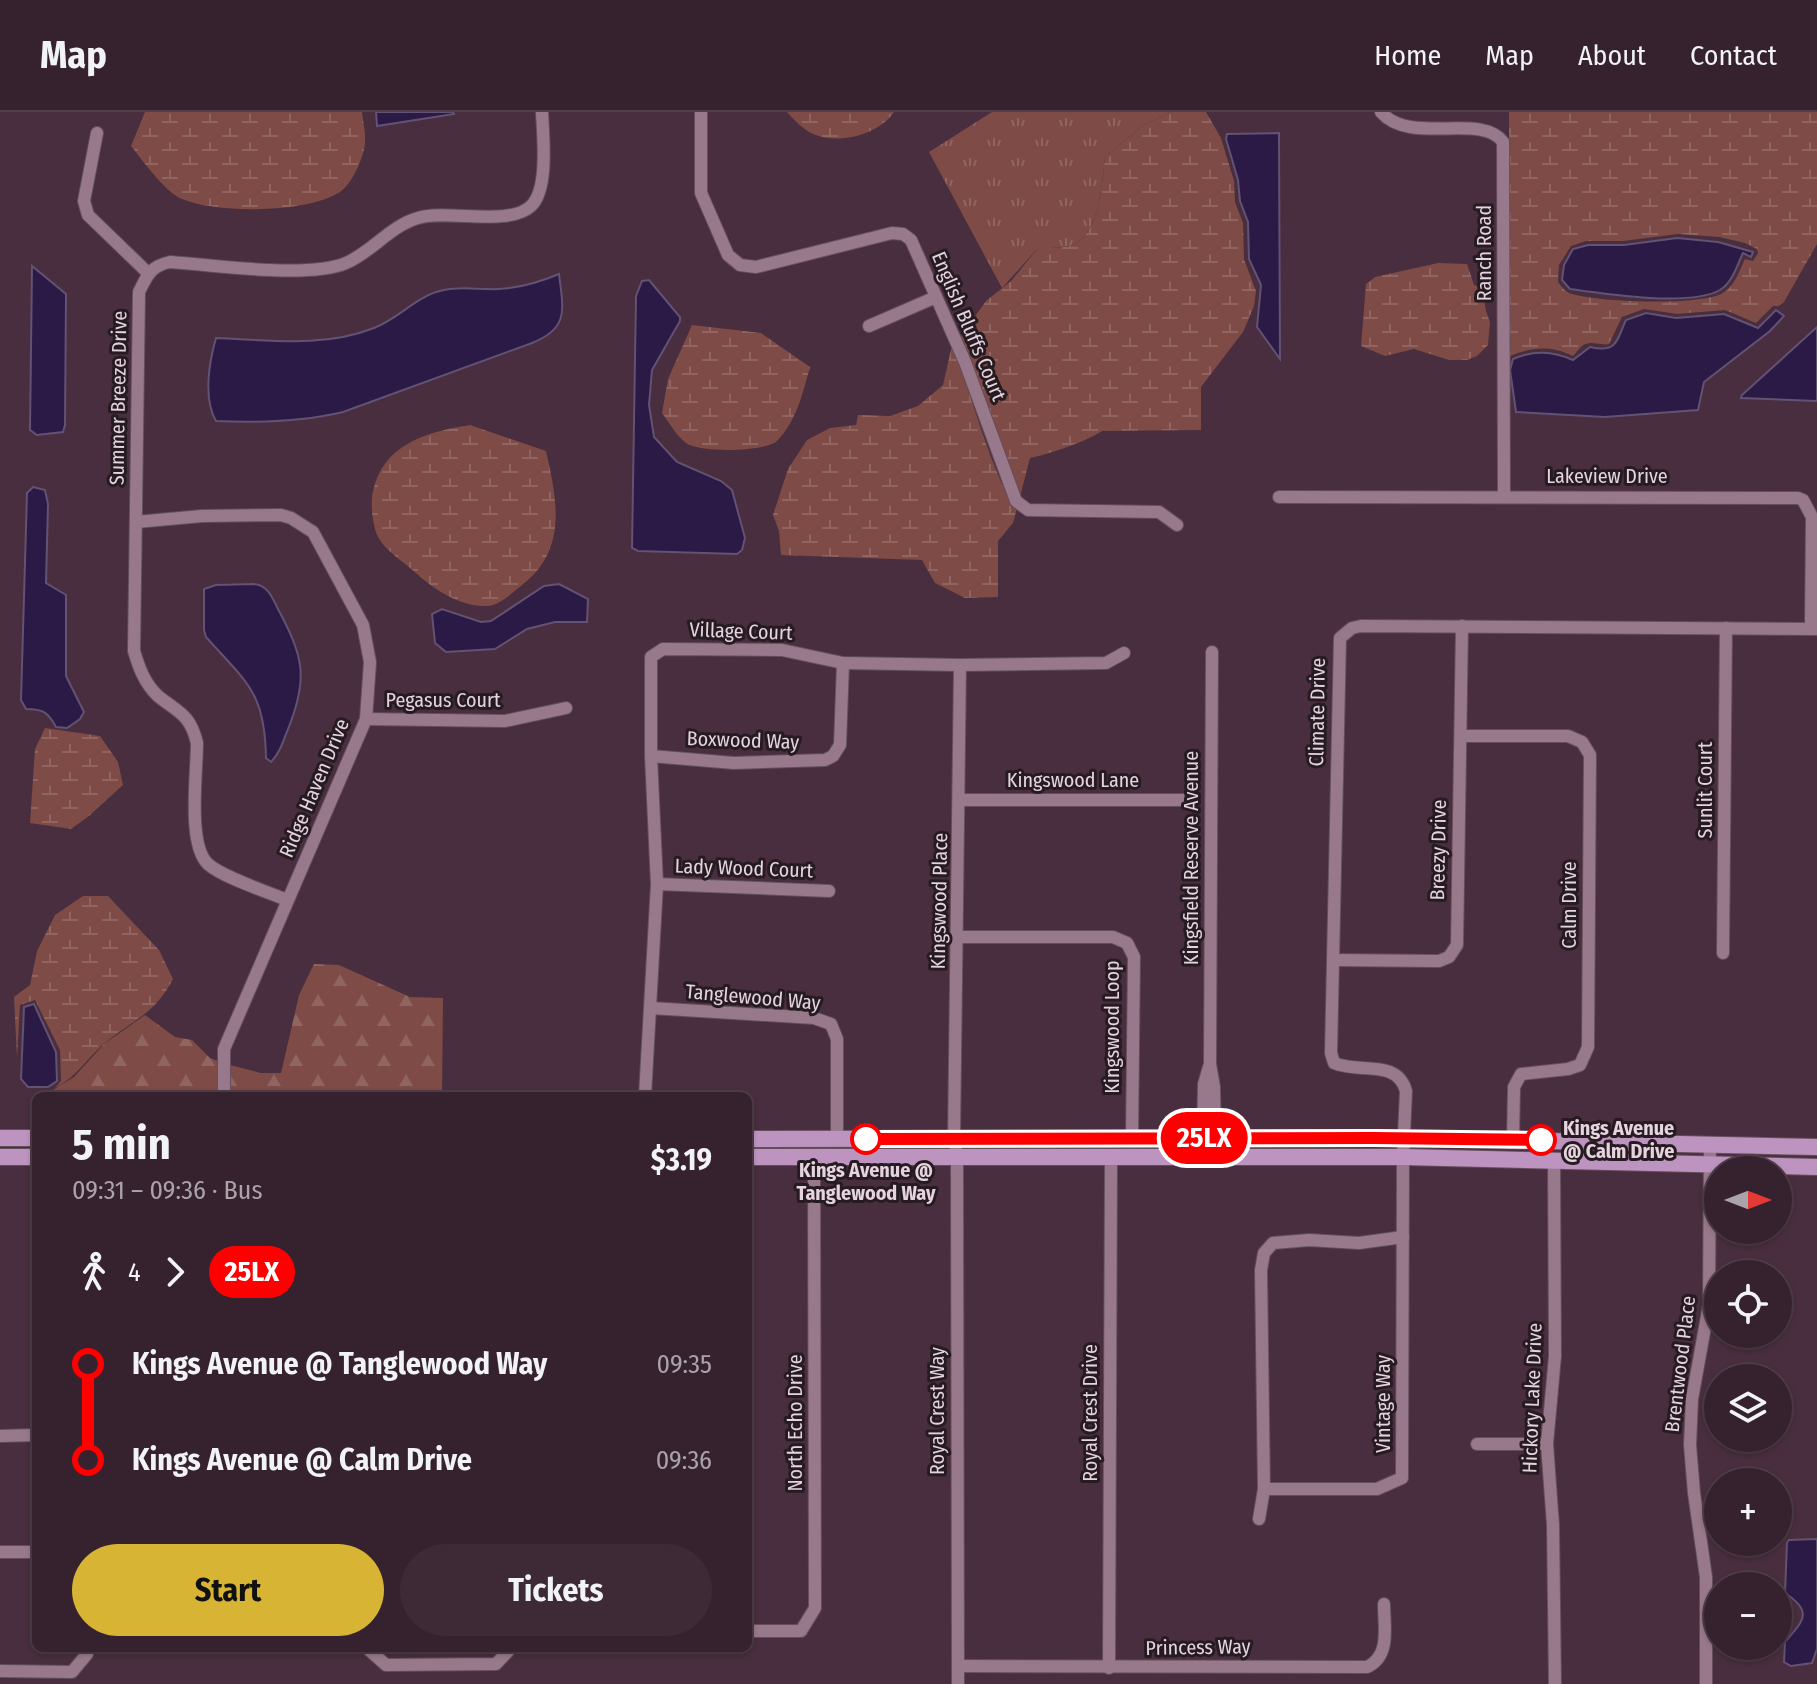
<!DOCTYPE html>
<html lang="en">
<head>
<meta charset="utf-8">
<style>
	body { margin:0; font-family:"Fira Sans Condensed",sans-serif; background:#3d2a36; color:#f1f3f6; height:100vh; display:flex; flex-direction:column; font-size:30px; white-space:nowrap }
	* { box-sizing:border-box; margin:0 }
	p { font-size:26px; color:#aaa4aa }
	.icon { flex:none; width:44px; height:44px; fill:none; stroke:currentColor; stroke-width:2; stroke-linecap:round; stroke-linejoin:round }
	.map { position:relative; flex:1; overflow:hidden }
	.details { position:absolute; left:32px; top:980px; width:720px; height:560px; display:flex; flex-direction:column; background:#36222e; border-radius:12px; box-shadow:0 2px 6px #0004,0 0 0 2px #503f4a }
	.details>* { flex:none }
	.badge { padding:0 16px; border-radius:26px; font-size:28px; line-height:52px }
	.needle { width:52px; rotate:90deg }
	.controls { position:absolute; left:1704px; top:1044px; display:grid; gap:16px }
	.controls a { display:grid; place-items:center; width:88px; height:88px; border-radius:50%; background:#36222e; box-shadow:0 2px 6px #0004,0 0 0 2px #503f4a; font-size:40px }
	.map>.badge { position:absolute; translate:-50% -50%; box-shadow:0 0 0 4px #fff }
	.legs { display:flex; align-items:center; gap:12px; height:88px; padding:0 40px; font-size:26px }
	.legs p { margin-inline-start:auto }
	.head { display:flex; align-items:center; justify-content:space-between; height:136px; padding:0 40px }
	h1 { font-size:44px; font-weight:700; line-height:60px }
	.primary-button { display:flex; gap:16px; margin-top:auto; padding:16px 40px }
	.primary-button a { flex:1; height:92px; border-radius:48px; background:#d8b434; color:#111; font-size:32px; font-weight:700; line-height:92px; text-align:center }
	.primary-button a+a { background:#3d2a36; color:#f1f3f6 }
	ul { padding:0 40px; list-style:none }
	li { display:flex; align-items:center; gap:28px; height:96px; font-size:30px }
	li i { display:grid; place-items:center; width:12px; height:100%; margin:0 10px; background:currentColor }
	li i::after { content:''; width:20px; height:20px; margin:-10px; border:6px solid; border-radius:50%; background:#36222e }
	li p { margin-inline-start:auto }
	li:first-child i { background:linear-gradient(#0000 50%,currentColor 0) }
	li:last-child i { background:linear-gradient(currentColor 50%,#0000 0) }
	header { display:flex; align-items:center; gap:48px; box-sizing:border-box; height:112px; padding:0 40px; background:#36222e; border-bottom:2px solid #503f4a }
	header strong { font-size:38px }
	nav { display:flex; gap:44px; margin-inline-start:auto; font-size:28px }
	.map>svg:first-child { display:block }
	.grass { fill:url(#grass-tufts) }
	.forest { fill:url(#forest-firs) }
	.wetland { fill:url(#wetland-marsh); fill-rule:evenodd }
	.water { fill:#2b1a46; stroke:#635273; stroke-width:2 }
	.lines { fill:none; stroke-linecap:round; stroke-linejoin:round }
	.minor-casing { stroke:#654e5c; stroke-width:14 }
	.major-casing { stroke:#654e5c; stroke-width:18 }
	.minor { stroke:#98798b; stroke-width:12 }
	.major { stroke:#bd93bf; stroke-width:16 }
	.line-1-casing { stroke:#fff; stroke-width:18 }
	.line-1 { stroke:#f00; stroke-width:12 }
	.stop-1-dot { fill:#fff; stroke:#f00; stroke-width:4 }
	.labels { text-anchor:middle; stroke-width:6; stroke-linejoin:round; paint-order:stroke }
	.street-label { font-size:20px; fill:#e5d3dd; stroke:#271b22 }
	.stop-label { font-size:20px; font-weight:bold; fill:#e5d3dd; stroke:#271b22; text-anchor:start }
</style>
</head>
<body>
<header>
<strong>Map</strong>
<nav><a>Home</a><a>Map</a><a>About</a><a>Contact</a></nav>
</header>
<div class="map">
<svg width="1817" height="1572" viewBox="0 0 1817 1572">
	<defs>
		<pattern id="grass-tufts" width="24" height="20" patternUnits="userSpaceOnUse" patternTransform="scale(2)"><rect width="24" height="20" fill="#7e4b46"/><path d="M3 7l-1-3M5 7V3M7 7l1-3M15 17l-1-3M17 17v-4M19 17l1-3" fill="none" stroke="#906460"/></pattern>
		<pattern id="forest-firs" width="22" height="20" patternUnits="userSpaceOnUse" patternTransform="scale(2)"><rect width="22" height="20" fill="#7e4b46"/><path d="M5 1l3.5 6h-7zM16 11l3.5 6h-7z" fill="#906460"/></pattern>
		<pattern id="wetland-marsh" width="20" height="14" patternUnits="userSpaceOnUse" patternTransform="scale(2)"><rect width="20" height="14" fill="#7e4b46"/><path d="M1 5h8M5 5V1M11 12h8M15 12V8" fill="none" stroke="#906460"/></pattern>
	</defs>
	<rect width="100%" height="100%" fill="#482e3e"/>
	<!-- grass -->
	<path class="grass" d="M 992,0 L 1171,0 L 1142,14 L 1105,45 C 1102,70 1100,127 1069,134 C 1060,136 1048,136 1038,136 L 1002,176 L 929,40 Z"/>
	<!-- forest -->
	<g class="forest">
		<polygon points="314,852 339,853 410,885 443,886 442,984 229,984 230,953 261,961 281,961 299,883"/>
		<polygon points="145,903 175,925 192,928 210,946 218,949 218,984 43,984 74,965 104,932"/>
	</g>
	<!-- wetland -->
	<g class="wetland">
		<path d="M 145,0 L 362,0 C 363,10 366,21 365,31 C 364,45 352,72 340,80 C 308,101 218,102 182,87 C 165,80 143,49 131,34 Z"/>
		<path d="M 787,0 L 894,0 C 879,23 836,34 811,21 C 803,17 793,7 787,0 Z"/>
		<path d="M 1171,0 L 1206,0 L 1221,26 L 1234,69 L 1235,90 L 1243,111 L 1244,147 L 1256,179 L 1254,194 L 1243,220 L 1201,275 L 1201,318 L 1102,319 C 1090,328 1047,343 1030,346 L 1020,385 L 960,225 L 986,189 L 1011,169 L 1038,136 C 1048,136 1060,136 1069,134 C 1100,127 1102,70 1105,45 L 1142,14 Z"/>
		<path d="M 1509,0 L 1817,0 L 1817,132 L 1784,190 L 1779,194 L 1773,194 L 1756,211 L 1725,198 L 1677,202 L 1644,197 L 1622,205 L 1609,232 C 1600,234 1589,227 1581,235 C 1578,238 1576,241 1573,244 C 1551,233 1532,235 1510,244 ZM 1678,122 L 1719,125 L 1745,131 L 1757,137 L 1758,141 L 1753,149 L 1745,147 C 1739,159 1735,175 1721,182 C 1695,194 1600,190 1572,182 C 1565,180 1562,175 1558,170 L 1559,153 L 1571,134 L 1586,129 L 1623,129 Z"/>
		<polygon points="1438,151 1467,152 1474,173 1482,176 1486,199 1490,210 1488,233 1477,244 1467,248 1449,248 1414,237 1385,244 1361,234 1366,172 1375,165"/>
		<path d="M 692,213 L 761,221 L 810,255 C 803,281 796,310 777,329 C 765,340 700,341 686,331 C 677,325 669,310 662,301 L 668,267 Z"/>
		<path d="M 952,233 C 966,265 997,379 1017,396 L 1013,411 L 998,429 L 998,485 L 965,486 L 935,471 L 922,448 L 781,443 L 779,419 L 773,403 L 788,357 L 807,328 L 830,316 L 856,313 L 858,303 L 890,304 L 918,294 L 943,273 Z"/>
		<path d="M 470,313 L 546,339 C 557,388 568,438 522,473 C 512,481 499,494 486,494 C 461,495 433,477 416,461 C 405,451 387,440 380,428 C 373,418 371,398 372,386 C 379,334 424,320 470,313 Z"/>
		<polygon points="45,616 100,624 118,650 123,673 89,704 71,717 30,711 35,637"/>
		<path d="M 83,784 L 108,784 L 159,838 L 173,867 C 154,903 134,907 105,931 C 87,946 77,965 55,976 L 61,969 L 60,938 L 35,888 L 20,893 L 17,946 L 14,885 L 30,873 L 37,839 L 55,803 Z"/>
	</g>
	<!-- water -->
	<g class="water">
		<polygon points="376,0 453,0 454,2 377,14"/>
		<polygon points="1279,21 1280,247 1257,215 1261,173 1249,147 1248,110 1240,89 1238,68 1226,27 1227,22"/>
		<path d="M 1677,126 L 1718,130 L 1753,140 L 1751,145 L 1743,141 C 1737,153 1733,170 1720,178 C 1690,195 1605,182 1570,177 L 1562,168 L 1564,153 L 1573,137 L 1588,133 L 1624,133 Z"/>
		<polygon points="32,154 66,182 65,313 63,320 37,323 30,318"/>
		<path d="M 559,162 C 563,197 570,216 532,231 L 343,300 C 301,310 260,311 216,309 C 203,287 209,250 216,226 C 270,228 323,236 374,216 C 400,206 417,183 444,178 C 462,174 481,178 499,177 C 520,176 540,170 559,162 Z"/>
		<polygon points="649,168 680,205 680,209 652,258 649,293 654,325 677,350 721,369 732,378 745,426 742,438 737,442 638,439 632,436 636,184 642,169"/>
		<path d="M 1776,198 L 1784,204 L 1770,219 L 1704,270 L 1698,298 L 1605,305 L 1516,300 L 1510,258 L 1513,247 C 1534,238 1552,239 1573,248 L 1590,235 C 1617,241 1616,230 1626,208 L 1646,201 L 1676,206 L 1724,202 L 1758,216 Z"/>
		<polygon points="1817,215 1817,289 1741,286 1742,283"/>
		<path d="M 33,375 L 45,378 L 48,392 L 46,471 L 66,483 L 66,564 L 84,600 L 80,607 L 67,616 L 56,615 C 48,600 43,597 26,597 L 21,588 L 27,381 Z"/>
		<path d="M 253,472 C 268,473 272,485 278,497 C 303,544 309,565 288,617 C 283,629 280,641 271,650 L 266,646 C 265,580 247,571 206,525 L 204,518 L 204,477 L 216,473 Z"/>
		<polygon points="559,472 588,487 587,510 555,510 527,517 495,537 446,540 435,531 432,502 442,497 481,510 491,509 544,474"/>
		<polygon points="34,892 56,940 57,969 48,975 28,975 21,967 24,895"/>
		<path d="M 1817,1427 L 1817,1537 L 1812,1551 L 1791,1554 L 1784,1550 L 1785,1530 C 1803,1509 1814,1500 1785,1481 L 1787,1431 L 1789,1428 Z"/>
	</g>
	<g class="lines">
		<!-- minor casing -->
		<g class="minor-casing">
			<g id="minor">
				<polyline points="701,0 701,81 728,143 740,153 756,155 892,121 903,122 911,128 965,250 1016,389 1028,398 1159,400 1177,413"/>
				<path d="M 1381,0 C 1410,34 1482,0 1503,30 L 1504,384"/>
				<polyline points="97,21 84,89 88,103 148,161"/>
				<polyline points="869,214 936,185"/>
				<polyline points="1279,385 1798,386 1803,388 1812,405 1811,517"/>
				<polyline points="136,410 202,404 281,403 291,406 313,420 363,513 370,550 366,607 224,937 224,984"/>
				<polyline points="1212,540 1210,952 1214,975 1215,1026"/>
				<polyline points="366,607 505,609 566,596"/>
				<polyline points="1461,624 1568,624 1582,630 1590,643 1588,935 1580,953 1568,957 1521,962 1514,975 1513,1028"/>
				<polyline points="651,644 734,651 825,648 833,644 840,633 843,551"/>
				<polyline points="960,688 1185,688"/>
				<polyline points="657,772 829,779"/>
				<path d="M 287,788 C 268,780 222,765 208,752 C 187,733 197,660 197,631 C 190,602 179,601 158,584 C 145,572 139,556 134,539 L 139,180 C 147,163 151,154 170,150 C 214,153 308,167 346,151 C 372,140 390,114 418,106 C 447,97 509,115 531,94 C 549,77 543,24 542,0"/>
				<polyline points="958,825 1113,825 1127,831 1134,845 1132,1026"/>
				<polyline points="1723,841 1726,516"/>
				<polyline points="1334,848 1439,849 1449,845 1457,833 1462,514"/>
				<polyline points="651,896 814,906 831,912 837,927 837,1027"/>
				<polyline points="645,984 657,772 651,644 651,545 663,537 782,538 843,551 960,553 1106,551 1124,541"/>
				<polyline points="1203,1026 1204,972 1209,955"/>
				<polyline points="1554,1048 1555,1244 1547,1332 1553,1413 1555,1572"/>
				<polyline points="0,1324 36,1323"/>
				<polyline points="1477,1332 1547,1332"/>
				<path d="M 1264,1377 L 1377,1377 L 1402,1366 L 1403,1045 L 1406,979 C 1397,946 1358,962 1334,951 L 1331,941 L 1340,526 L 1352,516 L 1361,514 L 1817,517"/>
				<polyline points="1259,1407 1264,1377 1261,1158 1264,1141 1273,1131 1309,1128 1359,1131 1403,1125"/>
				<polyline points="0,1440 36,1440"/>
				<polyline points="748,1519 801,1519 815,1496 814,1046"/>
				<polyline points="367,1536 386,1553 496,1552 511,1536"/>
				<path d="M 958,1554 L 1367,1555 C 1391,1544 1384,1515 1384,1492"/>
				<polyline points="1109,1556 1111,1046"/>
				<polyline points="0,1559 72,1560 87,1542 87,1536"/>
				<polyline points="958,1572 957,1046 954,1026 960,553"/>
				<polyline points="1706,1572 1706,1465 1694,1381 1690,1333 1692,1287 1709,1193 1710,1032"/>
			</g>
		</g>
		<!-- major casing -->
		<g class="major-casing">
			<g id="major">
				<polyline points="0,1026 36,1026"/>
				<polyline points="748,1027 1406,1026 1817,1035"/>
				<polyline points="0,1045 36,1045"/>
				<polyline points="748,1045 1403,1045 1817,1055"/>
			</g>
		</g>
		<!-- minor -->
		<use href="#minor" class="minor"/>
		<!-- major -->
		<use href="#major" class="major"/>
	</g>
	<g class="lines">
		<!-- line-1 casing -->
		<g class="line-1-casing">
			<polyline id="line-1" points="866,1027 1374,1026 1541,1028"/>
		</g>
		<!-- line-1 -->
		<use href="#line-1" class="line-1"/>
	</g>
	<!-- markers -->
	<g class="stop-1-dot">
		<circle cx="866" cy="1027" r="14"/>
		<circle cx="1541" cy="1028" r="14"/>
	</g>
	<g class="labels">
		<!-- street labels -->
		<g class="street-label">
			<text transform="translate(1484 141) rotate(-90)" y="7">Ranch Road</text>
			<text transform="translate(969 214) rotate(67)" y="7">English Bluffs Court</text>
			<text transform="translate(118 286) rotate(-89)" y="7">Summer Breeze Drive</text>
			<text x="1607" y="371">Lakeview Drive</text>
			<text transform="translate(741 519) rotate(2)" y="7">Village Court</text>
			<text x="443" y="595">Pegasus Court</text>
			<text transform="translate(1317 600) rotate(-89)" y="7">Climate Drive</text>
			<text transform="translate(743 628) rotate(2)" y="7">Boxwood Way</text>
			<text x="1073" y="675">Kingswood Lane</text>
			<text transform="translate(314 676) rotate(-67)" y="7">Ridge Haven Drive</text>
			<text transform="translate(1705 678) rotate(-90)" y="7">Sunlit Court</text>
			<text transform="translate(1438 738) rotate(-89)" y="7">Breezy Drive</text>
			<text transform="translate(1191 746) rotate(-90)" y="7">Kingsfield Reserve Avenue</text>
			<text transform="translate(744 756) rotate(2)" y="7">Lady Wood Court</text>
			<text transform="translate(939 789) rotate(-89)" y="7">Kingswood Place</text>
			<text transform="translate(1569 793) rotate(-90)" y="7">Calm Drive</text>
			<text transform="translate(753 885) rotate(5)" y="7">Tanglewood Way</text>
			<text transform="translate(1112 915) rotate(-90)" y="7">Kingswood Loop</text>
			<text transform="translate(1680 1252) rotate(-83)" y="7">Brentwood Place</text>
			<text transform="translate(1532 1286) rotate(-88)" y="7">Hickory Lake Drive</text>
			<text transform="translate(1383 1292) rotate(-90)" y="7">Vintage Way</text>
			<text transform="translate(937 1299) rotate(-90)" y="7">Royal Crest Way</text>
			<text transform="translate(1090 1301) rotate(-90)" y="7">Royal Crest Drive</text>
			<text transform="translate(795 1311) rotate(-90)" y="7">North Echo Drive</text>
			<text transform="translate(1198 1535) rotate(-1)" y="7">Princess Way</text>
		</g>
		<!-- stop labels -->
		<g class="stop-label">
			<text x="1563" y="1023">Kings Avenue<tspan x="1563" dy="23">@ Calm Drive</tspan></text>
			<text x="866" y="1065" text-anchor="middle">Kings Avenue @<tspan x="866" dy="23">Tanglewood Way</tspan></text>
		</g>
	</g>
</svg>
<div class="controls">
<a><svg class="needle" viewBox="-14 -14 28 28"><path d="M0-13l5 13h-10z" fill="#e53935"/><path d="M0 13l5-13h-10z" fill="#aaa4aa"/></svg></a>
<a><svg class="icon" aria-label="locate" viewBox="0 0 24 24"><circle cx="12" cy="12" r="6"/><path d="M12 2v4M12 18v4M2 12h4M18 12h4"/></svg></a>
<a><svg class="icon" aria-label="layers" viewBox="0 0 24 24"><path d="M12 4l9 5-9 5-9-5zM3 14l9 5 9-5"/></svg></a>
<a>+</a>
<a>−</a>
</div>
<b class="badge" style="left:1204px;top:1026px;background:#f00;color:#fff">25LX</b>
<section class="details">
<div class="head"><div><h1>5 min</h1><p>09:31 – 09:36 · Bus</p></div><b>$3.19</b></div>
<div class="legs"><svg class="icon" aria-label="walk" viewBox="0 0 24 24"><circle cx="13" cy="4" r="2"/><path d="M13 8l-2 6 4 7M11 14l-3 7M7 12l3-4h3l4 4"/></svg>4<svg class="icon" aria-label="forward" viewBox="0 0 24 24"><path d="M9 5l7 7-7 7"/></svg><b class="badge" style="background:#f00;color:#fff">25LX</b></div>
<ul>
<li><i style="color:#f00"></i><b>Kings Avenue @ Tanglewood Way</b><p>09:35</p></li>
<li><i style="color:#f00"></i><b>Kings Avenue @ Calm Drive</b><p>09:36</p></li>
</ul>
<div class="primary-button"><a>Start</a><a>Tickets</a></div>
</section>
</div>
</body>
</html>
